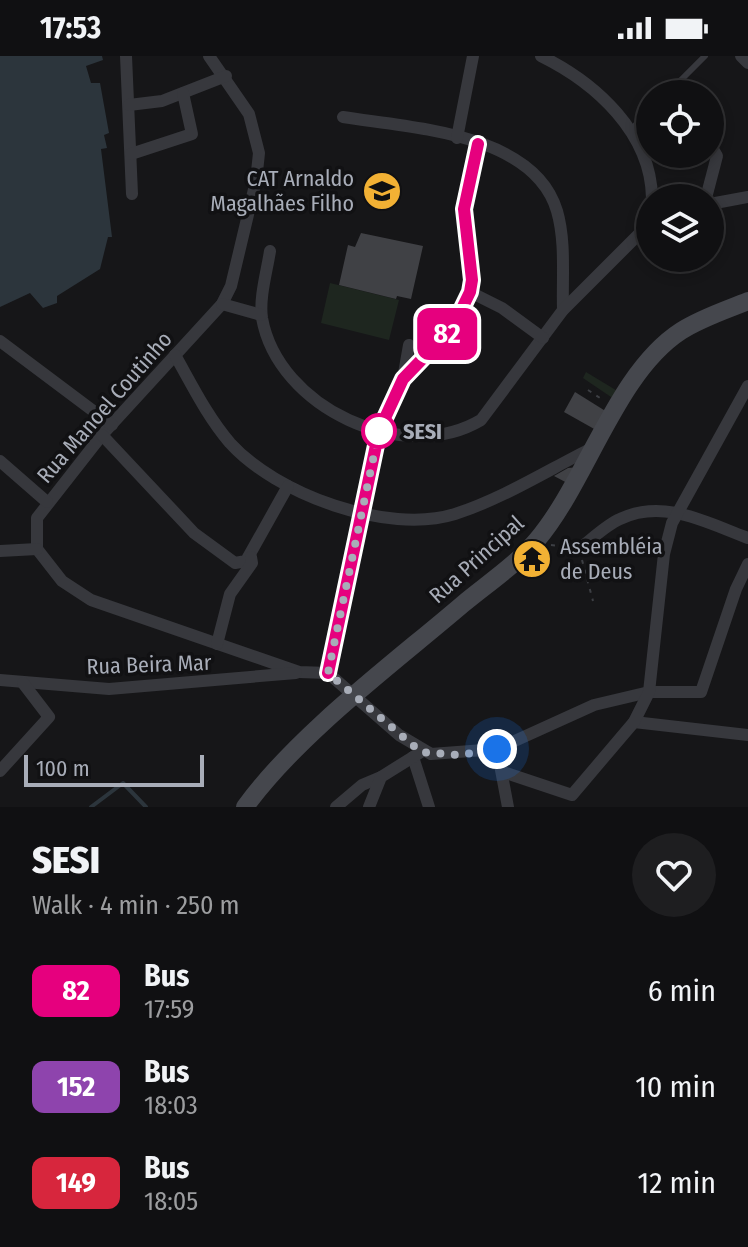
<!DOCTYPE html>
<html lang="en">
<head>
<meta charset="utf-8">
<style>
	body { margin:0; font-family:"Fira Sans Condensed",sans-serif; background:#1e1e20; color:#f1f3f6; height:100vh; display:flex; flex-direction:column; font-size:30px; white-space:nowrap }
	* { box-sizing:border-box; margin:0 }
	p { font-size:26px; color:#9c9d9f }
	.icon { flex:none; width:44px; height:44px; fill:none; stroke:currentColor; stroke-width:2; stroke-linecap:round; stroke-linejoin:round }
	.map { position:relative; height:751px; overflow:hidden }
	.details { display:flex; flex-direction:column; background:#101012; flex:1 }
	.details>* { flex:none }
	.badge { padding:0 16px; border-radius:12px; font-size:28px; line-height:52px }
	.controls { position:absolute; left:636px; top:24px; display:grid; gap:16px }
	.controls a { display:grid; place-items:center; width:88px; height:88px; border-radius:50%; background:#101012; box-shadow:0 4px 12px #0003,0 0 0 2px #303032; font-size:40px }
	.scale { position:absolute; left:24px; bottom:20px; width:180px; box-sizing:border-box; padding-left:8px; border:4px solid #a8adb8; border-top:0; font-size:22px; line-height:28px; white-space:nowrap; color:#a8adb8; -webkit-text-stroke:6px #111113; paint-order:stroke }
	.you { position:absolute; width:40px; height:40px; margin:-20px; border:6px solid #fff; border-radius:50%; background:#1a73e8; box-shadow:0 0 0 12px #1a73e833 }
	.map>.badge { position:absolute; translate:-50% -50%; box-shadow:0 0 0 4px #fff }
	.round { display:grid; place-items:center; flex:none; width:84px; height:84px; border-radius:42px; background:#1e1e20 }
	.headline { display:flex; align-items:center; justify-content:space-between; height:136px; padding:0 32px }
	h1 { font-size:38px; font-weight:800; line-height:60px }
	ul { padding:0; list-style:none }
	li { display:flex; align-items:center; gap:24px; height:96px; padding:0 32px }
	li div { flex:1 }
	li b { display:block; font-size:30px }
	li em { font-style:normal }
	li .badge { min-width:88px; font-weight:700; text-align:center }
	.status { display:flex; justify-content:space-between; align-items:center; height:56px; padding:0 40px; background:#101012; direction:ltr }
	.status svg { height:22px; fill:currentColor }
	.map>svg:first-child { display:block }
	.green { fill:#1e261f }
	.water { fill:#2c353c }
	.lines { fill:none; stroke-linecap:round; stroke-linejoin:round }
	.stream { stroke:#2c353c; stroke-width:4 }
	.building { fill:#404145 }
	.path { stroke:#3d3f44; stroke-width:2; stroke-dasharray:4 6; stroke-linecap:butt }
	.lane { stroke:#37383d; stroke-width:6 }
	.street { stroke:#37383d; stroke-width:12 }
	.secondary { stroke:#45474d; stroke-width:18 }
	.line-casing { stroke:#fff; stroke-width:18 }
	.line { stroke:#e6007e; stroke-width:12 }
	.walk { stroke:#a8adb8; stroke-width:8; stroke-dasharray:0 14.4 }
	.stop-dot { fill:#fff; stroke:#e6007e; stroke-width:4 }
	.labels { text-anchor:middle; stroke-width:7; stroke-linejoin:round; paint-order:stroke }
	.poi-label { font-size:22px; fill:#a8adb8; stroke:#111113; text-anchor:end }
	.street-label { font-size:22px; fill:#a8adb8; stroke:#111113 }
	.stop-label { font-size:22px; font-weight:bold; fill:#a8adb8; stroke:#111113; text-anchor:start }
</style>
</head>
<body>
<div class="status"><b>17:53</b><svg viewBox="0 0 49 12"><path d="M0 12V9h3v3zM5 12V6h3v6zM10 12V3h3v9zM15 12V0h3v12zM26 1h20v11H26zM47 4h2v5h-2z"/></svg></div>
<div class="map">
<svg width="748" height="751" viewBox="0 0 748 751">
	<rect width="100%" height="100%" fill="#161618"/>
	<!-- green -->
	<g class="green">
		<polygon points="330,227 399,244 389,284 321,267"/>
		<polygon points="586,316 619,336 614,343 583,322"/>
	</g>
	<!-- water -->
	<polygon class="water" points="0,0 102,0 103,4 86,10 91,27 100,27 109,77 104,79 107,92 101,93 112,181 108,181 100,213 57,240 57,247 43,252 30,237 0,251"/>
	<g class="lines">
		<!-- stream -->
		<polyline class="stream" points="91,751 123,727 146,751"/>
	</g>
	<!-- building -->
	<g class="building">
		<polygon points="361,177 423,190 411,243 397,240 396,243 339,229 348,189 355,191"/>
		<polygon points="575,336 607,356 596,374 564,356"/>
		<polygon points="581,411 571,429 554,420 568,412"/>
	</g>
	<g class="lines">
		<!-- path -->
		<g class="path">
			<polyline points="588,334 603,344"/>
			<polyline points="551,489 569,491"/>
			<polyline points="582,504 593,545"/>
		</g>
		<!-- lane -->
		<g class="lane">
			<polyline points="671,34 705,0"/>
			<polyline points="631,74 650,53"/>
		</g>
		<!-- street -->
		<g class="street">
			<polyline points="126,0 132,138"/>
			<polyline points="209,0 249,58 259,97 256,125 231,230 222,248 102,379 37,462 37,493 62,525 91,544 299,616 328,617 399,679 431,698 497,693 594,649 649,636 701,636 736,533 748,508"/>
			<path d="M 541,0 C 596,27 651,77 652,142"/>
			<polyline points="741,0 748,7"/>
			<polyline points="670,34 673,38"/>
			<polyline points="129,49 162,45 226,20"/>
			<path d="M 343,61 C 412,72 534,77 557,155 C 566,186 562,222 563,254"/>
			<polyline points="457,82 473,0"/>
			<polyline points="131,98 192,78 183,37"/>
			<polyline points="706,142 717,100 710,88"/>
			<polyline points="710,148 748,141"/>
			<path d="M 270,195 C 267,215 259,242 262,262 C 278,352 404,410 481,364 L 563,254 L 650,167"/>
			<polyline points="470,236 502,252 543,282"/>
			<polyline points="222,248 261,259"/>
			<polyline points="0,285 112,369"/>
			<path d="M 175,299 C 192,329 207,360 230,387 C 276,438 387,479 455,458 C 502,443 548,414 592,392"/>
			<polyline points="403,322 453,271 467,246 472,224 464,153 478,88"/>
			<polyline points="102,379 194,477 235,507 246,505 288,430"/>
			<polyline points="0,405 47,446"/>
			<path d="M 579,493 C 592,483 606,469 620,463 C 664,442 707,467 748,482"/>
			<polyline points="0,495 37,493"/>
			<polyline points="217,588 230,538 252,507 251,501"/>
			<polyline points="328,617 379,375 403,323 409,289"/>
			<polyline points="0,624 109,633 296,617"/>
			<polyline points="634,666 748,679"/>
			<polyline points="497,693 508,751"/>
			<polyline points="413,701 429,751"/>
			<polyline points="0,715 49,661 23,627"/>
			<polyline points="503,716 572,739 634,666 649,636 664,498 672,467 748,330"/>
			<polyline points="336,751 362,729 381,721"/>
			<polyline points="369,751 381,721 421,696"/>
		</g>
		<!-- secondary -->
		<path class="secondary" d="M 245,751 C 298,678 394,607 463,548 C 487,528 517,508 537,484 C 587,425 616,317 681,275 C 701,262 726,254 748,245"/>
	</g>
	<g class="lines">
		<!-- line casing -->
		<g class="line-casing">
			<polyline id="line" points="328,617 379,375 403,323 453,271 470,236 472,224 464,153 478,88"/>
		</g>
		<!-- line -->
		<use href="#line" class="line"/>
		<!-- walk -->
		<polyline class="walk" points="379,375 328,617 421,696 459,699 497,693"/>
	</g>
	<!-- icons -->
	<defs>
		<g id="school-disc" transform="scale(2)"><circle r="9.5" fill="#f2b134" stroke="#111113"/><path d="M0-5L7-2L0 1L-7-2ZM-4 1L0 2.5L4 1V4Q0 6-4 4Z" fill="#111"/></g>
		<g id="temple-disc" transform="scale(2)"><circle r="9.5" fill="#f2b134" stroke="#111113"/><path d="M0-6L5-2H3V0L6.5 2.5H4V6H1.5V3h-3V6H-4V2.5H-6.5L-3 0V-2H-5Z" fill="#111"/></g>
	</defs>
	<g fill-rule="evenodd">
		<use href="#school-disc" x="382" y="135"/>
		<use href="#temple-disc" x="532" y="503"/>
	</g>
	<!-- markers -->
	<circle class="stop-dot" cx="379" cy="375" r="16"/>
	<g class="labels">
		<!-- poi labels -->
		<g class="poi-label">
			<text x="354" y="130">CAT Arnaldo<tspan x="354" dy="25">Magalhães Filho</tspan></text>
			<text x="560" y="498" text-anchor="start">Assembléia<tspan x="560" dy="25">de Deus</tspan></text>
		</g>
		<!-- street labels -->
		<g class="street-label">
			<text transform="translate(104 351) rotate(-49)" y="8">Rua Manoel Coutinho</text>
			<text transform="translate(476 503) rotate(-42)" y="8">Rua Principal</text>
			<text transform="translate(149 608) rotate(-2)" y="8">Rua Beira Mar</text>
		</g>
		<!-- stop labels -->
		<g class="stop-label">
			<text x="403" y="383">SESI</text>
		</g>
	</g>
</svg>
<div class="controls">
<a><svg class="icon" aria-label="locate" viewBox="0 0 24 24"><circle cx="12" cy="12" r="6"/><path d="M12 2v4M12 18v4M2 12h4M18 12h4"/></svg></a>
<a><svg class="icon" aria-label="layers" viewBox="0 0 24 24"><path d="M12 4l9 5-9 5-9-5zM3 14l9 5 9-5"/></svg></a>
</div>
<div class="scale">100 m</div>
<div class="you" style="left:497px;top:693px"></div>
<b class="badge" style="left:447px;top:278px;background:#e6007e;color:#fff">82</b>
</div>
<section class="details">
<div class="headline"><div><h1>SESI</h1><p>Walk · 4 min · 250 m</p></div><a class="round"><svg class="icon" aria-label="heart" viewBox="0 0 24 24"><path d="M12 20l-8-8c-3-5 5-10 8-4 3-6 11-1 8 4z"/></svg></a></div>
<ul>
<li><span class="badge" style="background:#e6007e;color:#fff">82</span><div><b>Bus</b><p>17:59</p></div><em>6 min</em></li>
<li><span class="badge" style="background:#8e44ad;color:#fff">152</span><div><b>Bus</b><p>18:03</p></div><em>10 min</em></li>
<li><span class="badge" style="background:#d7263d;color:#fff">149</span><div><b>Bus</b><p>18:05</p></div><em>12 min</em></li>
</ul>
</section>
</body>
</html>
